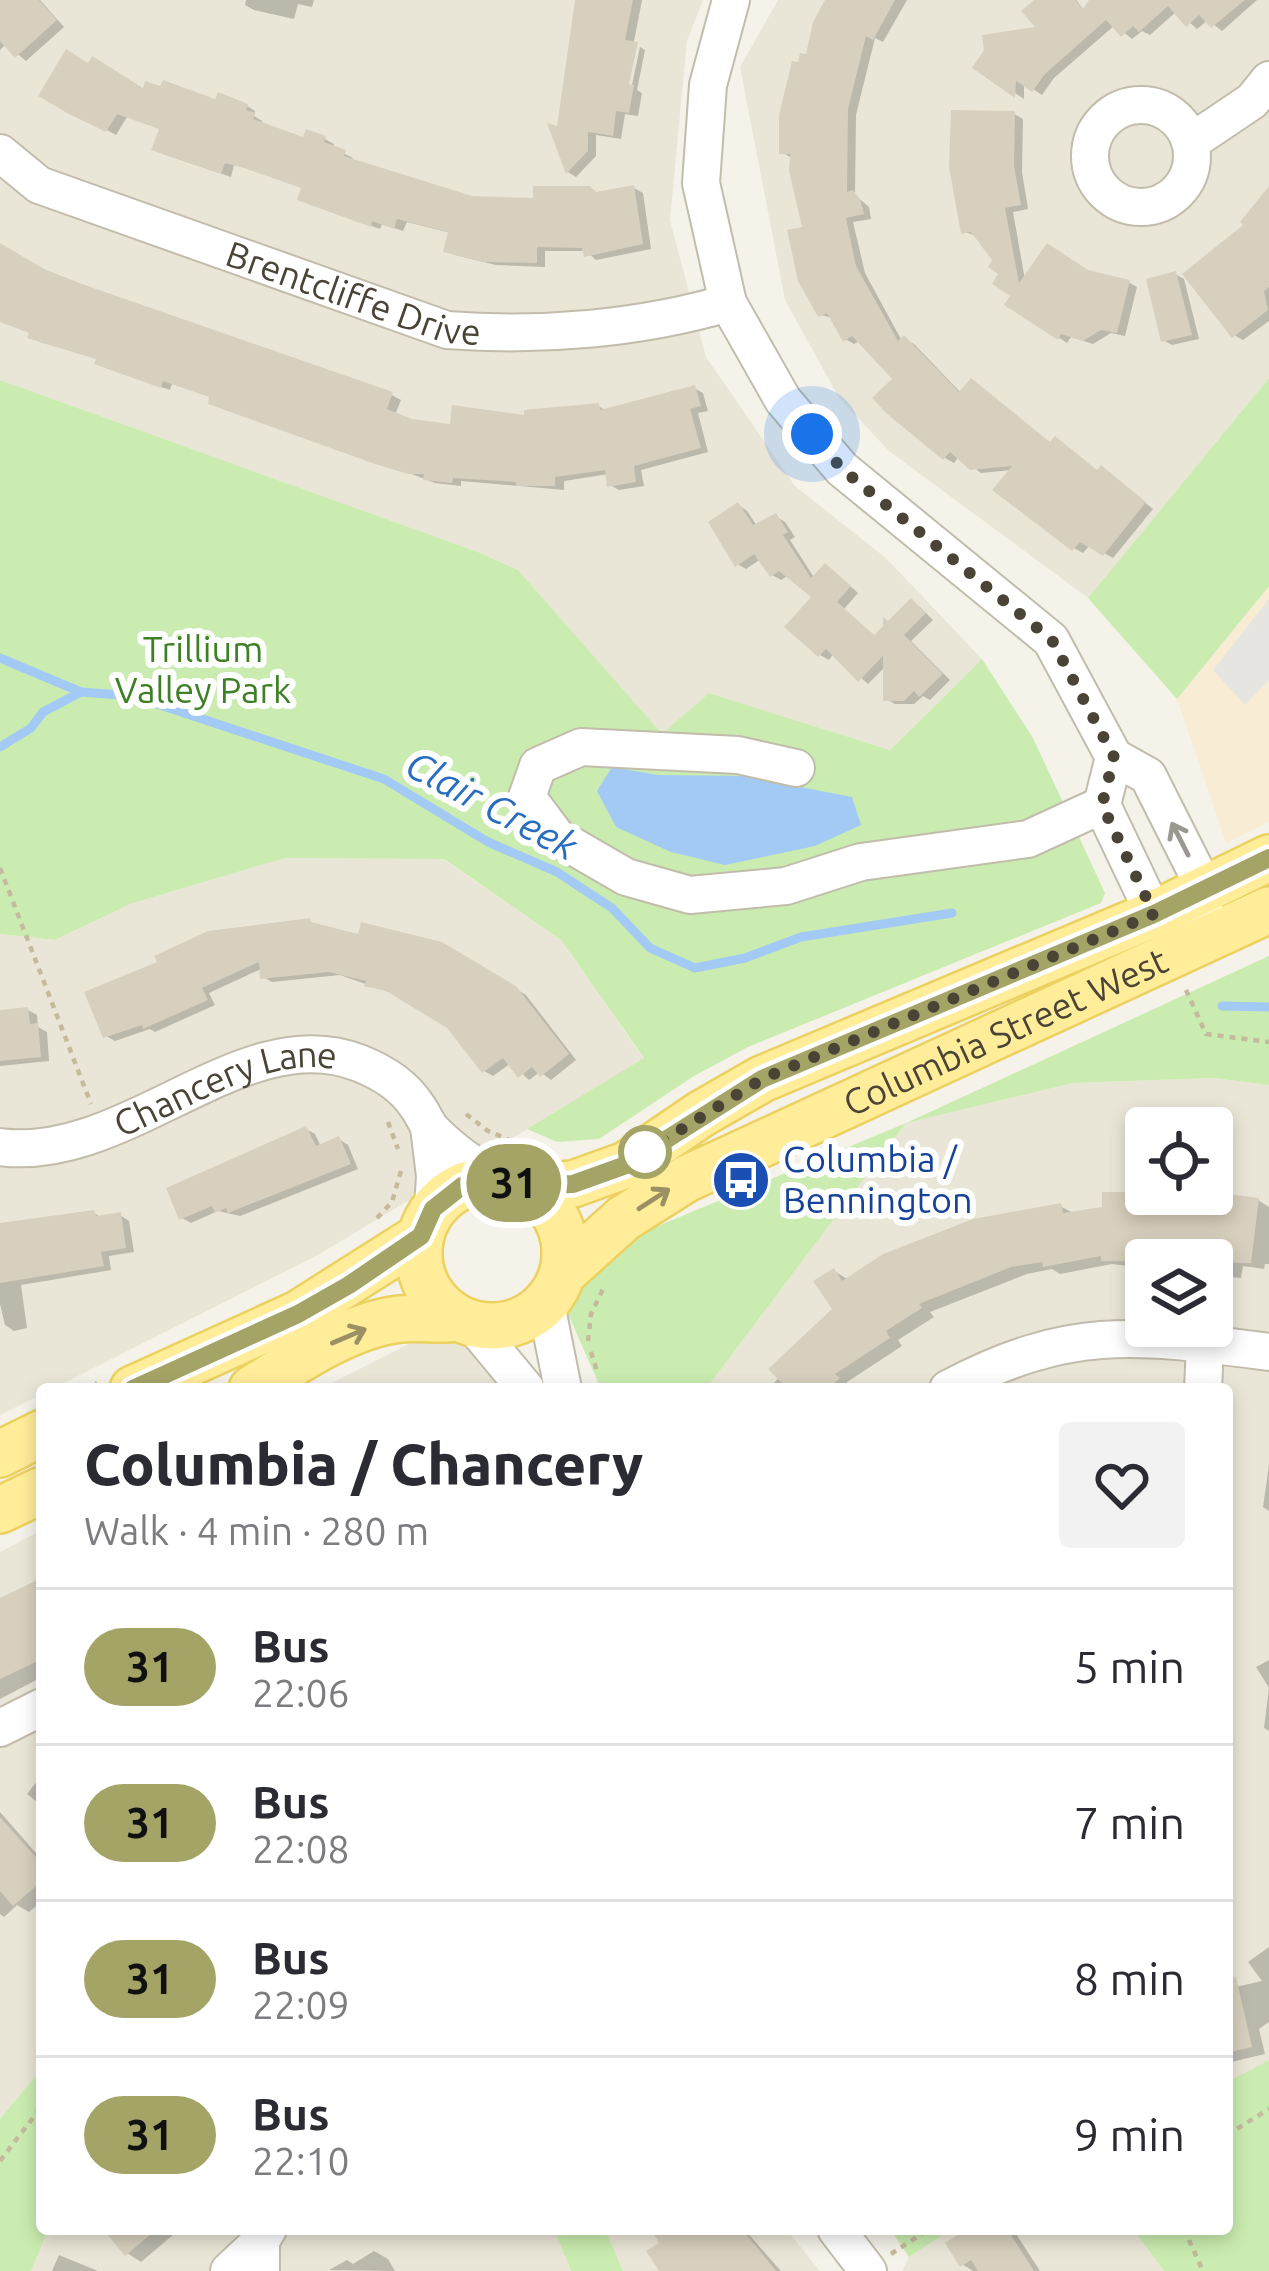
<!DOCTYPE html>
<html lang="en">
<head>
<meta charset="utf-8">
<style>
	body { margin:0; font-family:Ubuntu,sans-serif; background:#f2f2f3; color:#2b2b33; height:100vh; display:flex; flex-direction:column; font-size:45px; white-space:nowrap }
	* { box-sizing:border-box; margin:0 }
	p { font-size:39px; color:#7c7c81 }
	.icon { flex:none; width:66px; height:66px; fill:none; stroke:currentColor; stroke-width:2; stroke-linecap:round; stroke-linejoin:round }
	.map { position:relative; flex:1; overflow:hidden }
	.side { position:absolute; left:36px; top:1383px; width:1197px; height:852px; display:flex; flex-direction:column; background:#fff; border-radius:12px; box-shadow:0 6px 18px #0003 }
	.side>* { flex:none }
	.badge { padding:0 24px; border-radius:39px; font-size:42px; line-height:78px }
	.controls { position:absolute; left:1125px; top:1107px; display:grid; gap:24px }
	.controls a { display:grid; place-items:center; width:108px; height:108px; border-radius:12px; background:#fff; box-shadow:0 6px 18px #0003; font-size:60px }
	.you { position:absolute; width:60px; height:60px; margin:-30px; border:9px solid #fff; border-radius:50%; background:#1a73e8; box-shadow:0 0 0 18px #1a73e833 }
	.map>.badge { position:absolute; translate:-50% -50%; box-shadow:0 0 0 6px #fff }
	.round { display:grid; place-items:center; flex:none; width:126px; height:126px; border-radius:12px; background:#f2f2f3 }
	.head { display:flex; align-items:center; justify-content:space-between; height:204px; padding:0 48px }
	h1 { font-size:57px; font-weight:800; line-height:90px }
	ul { padding:0; list-style:none }
	li { display:flex; align-items:center; gap:36px; height:156px; padding:0 48px; border-top:3px solid #e1e1e2 }
	li div { flex:1 }
	li b { display:block; font-size:45px }
	li em { font-style:normal }
	li .badge { min-width:132px; font-weight:700; text-align:center }
	.map>svg:first-child { display:block }
	.residential { fill:#eae6d7; fill-rule:evenodd }
	.commercial { fill:#f8edd4 }
	.green { fill:#caecb0 }
	.parking { fill:#e7e5e1 }
	.water { fill:#a2caf5 }
	.shadow { fill:#0003 }
	.lines { fill:none; stroke-linecap:round; stroke-linejoin:round }
	.stream { stroke:#a2caf5; stroke-width:9 }
	.building { fill:#d8d0be }
	.minor-casing { stroke:#c2bcab; stroke-width:40 }
	.major-casing { stroke:#ecd161; stroke-width:50 }
	.path { stroke:#c5ba9b; stroke-width:4.5; stroke-dasharray:6 6; stroke-linecap:butt }
	.minor { stroke:#fff; stroke-width:36 }
	.major { stroke:#ffed99; stroke-width:45 }
	.oneway { stroke:#9b9891 }
	.oneway2 { stroke:#9b9063 }
	.line-casing { stroke:#fff; stroke-width:27 }
	.line { stroke:#a4a466; stroke-width:18 }
	.walk { stroke:#4a4437; stroke-width:12; stroke-dasharray:0 21.6 }
	.stop-dot { fill:#fff; stroke:#a4a466; stroke-width:6 }
	.labels { text-anchor:middle; stroke-width:12; stroke-linejoin:round; paint-order:stroke }
	.street-label { font-size:36px; fill:#4a4437; stroke:#fff }
	.park-label { font-size:36px; fill:#3e8125; stroke:#fff }
	.transit-label { font-size:36px; fill:#164399; stroke:#fff; text-anchor:start }
	.water-label { font-size:39px; font-style:italic; fill:#286ebe; stroke:#fff }
</style>
</head>
<body>
<div class="map">
<svg width="1269" height="2271" viewBox="0 0 1269 2271">
	<rect width="100%" height="100%" fill="#f5f3e9"/>
	<!-- residential -->
	<g class="residential">
		<polygon points="0,0 703,0 687,41 670,220 706,357 795,486 886,558 982,659 890,750 709,693 662,735 518,570 478,552 0,380"/>
		<polygon points="778,0 1269,0 1269,378 1088,598 889,451 839,398 785,300 740,67"/>
		<polygon points="285,858 443,859 561,940 644,1059 318,1255 52,1389 42,1389 42,1394 0,1415 0,934 55,940 130,904"/>
		<path d="M 1213,1078 L 1269,1085 L 1269,2060 L 1227,2082 L 1227,1389 L 706,1389 L 906,1123 L 1073,1083 ZM 1146,1128 L 1212,1128 L 1212,1194 L 1146,1194 ZM 1146,1260 L 1212,1260 L 1212,1326 L 1146,1326 Z"/>
		<polygon points="452,1322 513,1389 320,1389"/>
		<polygon points="42,1530 42,2068 0,2119 0,1552"/>
		<polygon points="42,2229 554,2229 571,2271 0,2271 0,2255"/>
		<polygon points="605,2229 786,2229 820,2271 623,2271"/>
		<polygon points="952,2229 1133,2229 1164,2271 902,2271 909,2257"/>
	</g>
	<!-- commercial -->
	<polygon class="commercial" points="1269,586 1269,822 1226,843 1177,699"/>
	<!-- green -->
	<g class="green">
		<polygon points="1269,378 1269,586 1177,699 1088,598"/>
		<polygon points="0,380 478,552 518,570 662,734 709,693 890,750 982,659 1033,738 1105,893 1101,903 748,1047 694,1076 599,1139 557,1142 527,1129 644,1058 561,940 444,859 285,858 130,904 55,940 0,934"/>
		<polygon points="1269,956 1269,1085 1213,1078 1073,1083 906,1123 706,1389 601,1389 561,1298 583,1257 906,1123"/>
		<polygon points="1269,2060 1269,2271 1164,2271 1133,2229 1227,2229 1227,2082"/>
		<polygon points="42,2068 42,2229 48,2229 31,2271 0,2271 0,2119"/>
		<polygon points="554,2229 605,2229 623,2271 571,2271"/>
		<polygon points="890,2229 952,2229 909,2257"/>
	</g>
	<!-- parking -->
	<polygon class="parking" points="1269,599 1269,680 1245,705 1213,670"/>
	<!-- water -->
	<polygon class="water" points="612,767 658,775 744,776 852,797 861,825 815,846 725,865 671,852 616,827 597,791"/>
	<!-- shadow -->
	<g class="shadow">
		<polygon points="0,0 40,0 64,27 26,61 6,44 0,50"/>
		<polygon points="246,0 314,0 312,7 298,4 294,19 254,10 245,5"/>
		<polygon points="579,0 642,0 623,98 629,99 640,47 645,50 637,90 642,93 638,116 625,114 621,139 596,135 596,156 576,177 568,172 552,128 559,130"/>
		<polygon points="829,0 907,0 883,42 875,38 856,115 855,195 869,207 871,219 853,222 865,273 902,341 905,339 914,344 962,394 1098,473 1110,474 1153,509 1113,558 1090,545 1083,553 1074,548 1012,470 981,473 959,456 954,463 945,458 896,379 861,340 854,344 845,339 833,318 821,315 793,159 782,152"/>
		<polygon points="1037,0 1076,0 1085,11 1098,0 1257,0 1222,31 1208,20 1197,29 1177,11 1150,35 1142,31 1132,39 1115,25 1054,78 1042,95 1024,83 1024,99 976,67 1040,29"/>
		<polygon points="144,92 247,106 255,111 254,116 262,121 261,125 304,141 307,133 325,139 334,144 332,148 353,158 352,162 471,199 536,201 634,188 643,193 651,249 596,260 586,251 545,251 545,267 496,265 455,255 447,250 451,233 407,222 403,231 382,224 380,229 309,204 304,188 256,171 234,165 231,177 163,154 162,129 127,117 116,135 42,94"/>
		<polygon points="1014,114 1023,119 1022,172 1028,209 1013,212 1025,280 1089,273 1128,282 1137,287 1125,336 1111,333 1093,344 1071,337 1067,343 1008,304 1014,296 996,260 978,236 964,232"/>
		<polygon points="1269,193 1269,321 1243,340 1234,335 1248,225"/>
		<polygon points="0,246 44,272 392,395 401,400 395,415 411,422 453,427 598,406 607,411 694,388 703,393 708,411 698,413 708,452 641,470 644,486 619,490 610,485 609,474 564,481 564,490 461,481 461,486 435,483 212,397 172,384 170,390 106,368 98,359 40,342 31,337 32,333 0,321"/>
		<polygon points="1175,274 1184,279 1199,339 1172,345 1163,340"/>
		<polygon points="739,505 747,511 757,526 775,516 785,522 795,537 790,540 815,579 834,572 858,593 844,609 876,637 911,602 920,607 933,620 911,641 950,680 930,700 923,696 914,704 895,704 886,699 886,666 868,684 834,653 829,660 820,655 815,597 789,575 781,580 772,575 761,559 746,569 737,564"/>
		<polygon points="319,927 360,938 441,945 526,995 576,1060 551,1080 540,1072 529,1080 511,1063 493,1076 484,1071 449,1025 397,995 340,975 272,982 263,977 263,968 209,993 215,1005 155,1032 150,1029 115,1041 106,1036"/>
		<polygon points="28,1010 37,1015 38,1027 47,1032 49,1061 0,1066 0,1013"/>
		<polygon points="306,1129 315,1134 321,1147 339,1139 348,1145 358,1169 240,1216 218,1211 191,1223 182,1218"/>
		<polygon points="1258,1200 1269,1207 1269,1264 1265,1264 1264,1269 1243,1266 1241,1278 1212,1275 1212,1260 1146,1260 1146,1268 1112,1264 1060,1274 1052,1269 1027,1274 930,1312 934,1317 898,1340 902,1346 847,1382 849,1389 769,1389 836,1310 834,1271 849,1280 1060,1206 1075,1214"/>
		<polygon points="94,1213 102,1218 120,1215 129,1221 134,1252 109,1256 111,1270 21,1285 27,1328 14,1331 5,1325 0,1304 0,1227"/>
		<polygon points="1269,1465 1269,1511 1263,1507"/>
		<polygon points="42,1578 42,1677 0,1699 0,1599"/>
		<polygon points="1269,1660 1269,1688 1256,1667"/>
		<polygon points="1269,1688 1269,1731 1264,1728"/>
		<polygon points="42,1775 42,1806 27,1794"/>
		<polygon points="0,1812 42,1860 42,1901 29,1912 17,1905 4,1917 0,1914"/>
		<polygon points="1269,1947 1269,2022 1259,2029 1265,2054 1227,2063 1227,1989 1262,1981 1248,1962"/>
		<polygon points="106,2229 180,2229 141,2262 127,2253"/>
		<polygon points="654,2229 744,2229 781,2271 671,2271 664,2244"/>
		<polygon points="973,2229 1013,2229 1040,2271 973,2271 962,2264"/>
		<polygon points="374,2251 388,2259 395,2271 329,2270 347,2260 353,2264"/>
		<polygon points="59,2255 98,2271 52,2271"/>
	</g>
	<g class="lines">
		<!-- stream -->
		<g class="stream">
			<polyline points="0,658 81,692"/>
			<polyline points="0,747 31,728 43,712 81,692 133,696 384,779 488,842 557,872 612,908 650,948 695,968 745,958 801,937 952,913"/>
			<polyline points="1222,1006 1269,1007"/>
		</g>
	</g>
	<!-- building -->
	<g class="building">
		<polygon points="0,0 39,0 57,20 15,58 0,41"/>
		<polygon points="575,0 633,0 625,40 638,42 629,84 634,85 629,113 616,111 613,136 588,132 588,151 566,174 547,123 557,126"/>
		<polygon points="825,0 895,0 873,40 866,36 848,109 847,192 853,190 860,199 864,214 846,218 856,266 898,341 904,335 959,392 971,378 1050,442 1055,436 1097,470 1101,465 1146,502 1103,556 1080,542 1072,551 992,490 1012,466 970,470 950,452 943,460 886,413 872,398 892,379 852,336 843,342 827,313 818,317 798,281 787,230 802,227 789,171 790,154 779,154 779,115 792,61 798,62 800,53 806,54 813,22"/>
		<polygon points="1034,0 1075,0 1083,9 1089,0 1245,0 1211,28 1199,15 1186,27 1168,6 1139,32 1133,26 1121,37 1106,20 1045,74 1032,92 1016,81 1015,98 972,68 984,50 982,35 1035,27 1021,11"/>
		<polygon points="66,49 88,63 92,56 143,88 145,81 160,86 163,80 215,99 218,92 248,104 246,110 255,113 253,119 303,137 306,129 326,136 324,142 346,150 344,156 472,196 533,198 533,186 590,186 596,192 634,185 643,244 584,257 582,248 537,247 537,263 485,262 443,252 448,232 397,219 394,229 372,221 371,227 297,200 301,188 244,168 225,163 221,174 151,150 159,129 117,114 106,132 67,113 38,96"/>
		<polygon points="951,110 1015,111 1014,166 1021,205 1005,208 1019,283 1047,243 1088,270 1130,280 1117,333 1101,330 1083,341 1061,334 1058,340 1004,305 1010,296 992,284 998,274 988,267 992,260 971,232 961,234 949,167"/>
		<polygon points="1269,186 1269,287 1264,291 1268,310 1232,338 1182,274 1243,225 1240,222"/>
		<polygon points="0,243 44,269 82,284 393,392 387,409 412,419 450,424 452,405 524,415 524,410 599,403 600,410 695,385 701,406 690,409 701,448 634,466 636,482 607,487 605,470 555,477 555,486 516,486 516,482 453,478 452,483 423,480 424,474 408,474 375,464 208,404 209,397 163,381 161,388 94,364 96,359 27,338 29,333 0,322"/>
		<polygon points="1176,271 1192,335 1161,342 1146,279"/>
		<polygon points="738,502 753,525 776,513 788,532 783,535 811,578 825,563 851,586 837,602 874,635 883,626 883,617 888,621 911,598 926,613 904,635 943,674 919,697 914,691 904,701 883,701 883,656 858,682 826,649 818,657 807,647 784,627 811,597 779,571 770,577 754,554 735,567 708,522"/>
		<polygon points="310,918 311,922 358,934 361,922 442,942 516,986 569,1054 540,1077 532,1067 518,1078 503,1058 482,1073 447,1028 386,991 364,986 366,981 329,972 260,979 259,962 202,988 208,1000 143,1029 142,1025 103,1038 84,992 157,962 154,956 208,931"/>
		<polygon points="28,1007 30,1024 38,1023 41,1057 0,1061 0,1010"/>
		<polygon points="306,1126 316,1146 339,1136 351,1164 228,1213 226,1208 215,1213 212,1206 179,1220 166,1188"/>
		<polygon points="1102,1192 1212,1192 1259,1198 1251,1263 1101,1261 1101,1256 1043,1267 1042,1262 1011,1267 919,1304 922,1308 886,1331 890,1338 835,1374 840,1378 828,1389 788,1389 768,1369 832,1309 813,1281 834,1268 842,1281 883,1254 973,1219 1061,1203 1063,1213 1102,1207"/>
		<polygon points="94,1210 96,1216 121,1212 126,1248 101,1252 104,1266 0,1283 0,1223"/>
		<polygon points="42,1578 42,1659 0,1679 0,1598"/>
		<polygon points="0,1817 42,1864 42,1881 13,1906 0,1891"/>
		<polygon points="1236,1977 1252,2047 1227,2053 1227,1978"/>
		<polygon points="103,2229 157,2229 125,2256"/>
		<polygon points="651,2229 742,2229 776,2271 659,2271 646,2251 659,2243"/>
		<polygon points="967,2229 1007,2229 1034,2271 978,2271 971,2260 960,2267 945,2243"/>
	</g>
	<g class="lines">
		<!-- minor casing -->
		<g class="minor-casing">
			<g id="minor">
				<polyline points="731,0 708,85 701,183 728,303 783,400 842,469 1051,640 1114,757 1148,776 1205,889 1203,917"/>
				<circle cx="1141" cy="156" r="51"/>
				<polyline points="1191,142 1252,101 1269,80"/>
				<path id="s1" d="M 0,153 L 39,185 L 447,330 C 539,337 639,329 728,303"/>
				<polyline points="1114,757 1102,805 1154,914 1175,926"/>
				<polyline points="796,768 738,755 581,747 538,766 527,797 557,837 626,877 690,895 786,886 861,862 1028,839 1102,805"/>
				<polyline points="429,1127 435,1176 433,1209"/>
				<path id="s2" d="M 0,1147 C 126,1164 244,1017 359,1063 C 382,1072 404,1086 417,1106 C 423,1114 426,1123 432,1130 C 451,1150 474,1166 498,1180"/>
				<polyline points="546,1304 563,1389"/>
				<polyline points="473,1325 526,1389"/>
				<path d="M 948,1389 C 1070,1324 1138,1335 1269,1352"/>
				<polyline points="1203,1389 1205,1344"/>
				<polyline points="0,1728 42,1707"/>
				<polyline points="836,2229 868,2271"/>
				<polyline points="229,2271 261,2241"/>
				<polyline points="261,2271 261,2241 268,2229"/>
			</g>
		</g>
		<!-- major casing -->
		<g class="major-casing">
			<g id="major">
				<circle cx="492" cy="1253" r="73"/>
				<polyline points="524,1187 573,1184 626,1165 701,1114 762,1079 1154,914 1269,858"/>
				<path id="s3" d="M 563,1273 L 624,1218 L 686,1179 L 1269,910"/>
				<polyline points="133,1389 298,1314 421,1236"/>
				<path d="M 252,1389 C 293,1363 350,1324 400,1319 C 419,1317 438,1321 458,1318"/>
				<polyline points="0,1454 42,1433"/>
				<polyline points="0,1510 42,1490"/>
			</g>
		</g>
		<!-- path -->
		<g class="path">
			<polyline points="0,868 91,1104"/>
			<polyline points="1186,990 1206,1034 1269,1042"/>
			<polyline points="466,1114 488,1131 529,1148"/>
			<polyline points="388,1122 398,1149"/>
			<polyline points="377,1218 392,1202 401,1171"/>
			<polyline points="588,1341 591,1314 603,1289"/>
			<polyline points="591,1352 597,1371"/>
			<polyline points="85,1389 97,1383"/>
			<polyline points="1227,2135 1269,2109"/>
			<polyline points="0,2161 42,2106"/>
			<polyline points="1184,2229 1203,2271"/>
			<polyline points="891,2254 929,2229"/>
		</g>
		<!-- minor -->
		<use href="#minor" class="minor"/>
		<!-- major -->
		<use href="#major" class="major"/>
	</g>
	<!-- one-way arrows -->
	<defs><path id="oneway-shaft" d="M-6 0H5M1.5-3L5.5 0L1.5 3" fill="none" stroke-width="1.6" stroke-linecap="round" stroke-linejoin="round" transform="scale(3)"/></defs>
	<use class="oneway" href="#oneway-shaft" transform="translate(1180 839) rotate(-117)"/>
	<g class="oneway2">
		<use href="#oneway-shaft" transform="translate(654 1199) rotate(-33)"/>
		<use href="#oneway-shaft" transform="translate(349 1336) rotate(-23)"/>
	</g>
	<g class="lines">
		<!-- line casing -->
		<g class="line-casing">
			<polyline id="line" points="133,1389 298,1314 349,1285 421,1236 433,1209 462,1186 498,1180 524,1186 573,1184 626,1165 762,1079 1154,914 1269,858"/>
		</g>
		<!-- line -->
		<use href="#line" class="line"/>
		<!-- walk -->
		<polyline class="walk" points="645,1152 762,1079 1154,914 1102,805 1114,757 1052,640 842,469 812,434"/>
	</g>
	<!-- icons -->
	<defs>
		<g id="bus-disc" transform="scale(3)"><circle r="9.5" fill="#1a4fb4" stroke="#fff"/><path d="M-5-6H5V4H4V6H2V4H-2V6H-4V4H-5ZM-3.5-4V0h7V-4ZM-3.5 1.2v1.5H-2V1.2ZM2 1.2v1.5H3.5V1.2Z" fill="#fff"/></g>
	</defs>
	<g fill-rule="evenodd">
		<use href="#bus-disc" x="741" y="1180"/>
	</g>
	<!-- markers -->
	<circle class="stop-dot" cx="645" cy="1152" r="24"/>
	<g class="labels">
		<!-- street labels -->
		<g class="street-label">
			<text dy="13" stroke="none"><textPath href="#s1" startOffset="384">Brentcliffe Drive</textPath></text>
			<text dy="13" stroke="none"><textPath href="#s3" startOffset="507">Columbia Street West</textPath></text>
			<text dy="13" stroke="none"><textPath href="#s2" startOffset="237">Chancery Lane</textPath></text>
		</g>
		<!-- park labels -->
		<g class="park-label">
			<text x="203" y="662">Trillium<tspan x="203" dy="41">Valley Park</tspan></text>
		</g>
		<!-- transit labels -->
		<g class="transit-label">
			<text x="783" y="1172">Columbia /<tspan x="783" dy="41">Bennington</tspan></text>
		</g>
		<!-- water labels -->
		<g class="water-label">
			<text transform="translate(492 805) rotate(28)" y="14">Clair Creek</text>
		</g>
	</g>
</svg>
<div class="controls">
<a><svg class="icon" aria-label="locate" viewBox="0 0 24 24"><circle cx="12" cy="12" r="6"/><path d="M12 2v4M12 18v4M2 12h4M18 12h4"/></svg></a>
<a><svg class="icon" aria-label="layers" viewBox="0 0 24 24"><path d="M12 4l9 5-9 5-9-5zM3 14l9 5 9-5"/></svg></a>
</div>
<div class="you" style="left:812px;top:434px"></div>
<b class="badge" style="left:514px;top:1183px;background:#a4a466;color:#111">31</b>
<section class="side">
<div class="head"><div><h1>Columbia / Chancery</h1><p>Walk · 4 min · 280 m</p></div><a class="round"><svg class="icon" aria-label="heart" viewBox="0 0 24 24"><path d="M12 20l-8-8c-3-5 5-10 8-4 3-6 11-1 8 4z"/></svg></a></div>
<ul>
<li><span class="badge" style="background:#a4a466;color:#111">31</span><div><b>Bus</b><p>22:06</p></div><em>5 min</em></li>
<li><span class="badge" style="background:#a4a466;color:#111">31</span><div><b>Bus</b><p>22:08</p></div><em>7 min</em></li>
<li><span class="badge" style="background:#a4a466;color:#111">31</span><div><b>Bus</b><p>22:09</p></div><em>8 min</em></li>
<li><span class="badge" style="background:#a4a466;color:#111">31</span><div><b>Bus</b><p>22:10</p></div><em>9 min</em></li>
</ul>
</section>
</div>
</body>
</html>
